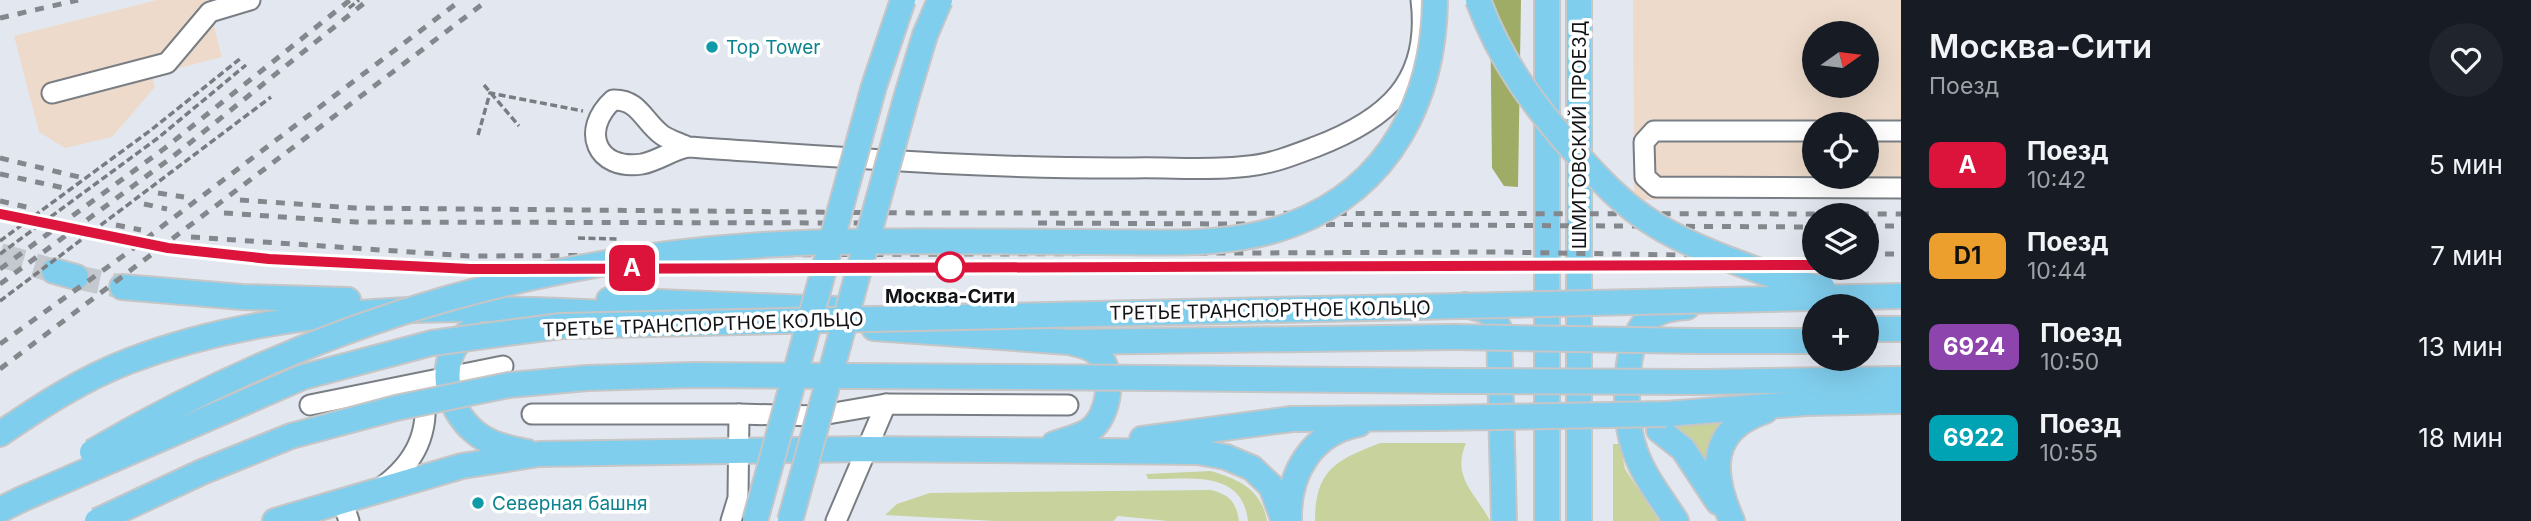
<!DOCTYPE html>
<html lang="ru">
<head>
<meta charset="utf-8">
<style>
	body { margin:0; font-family:Inter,sans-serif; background:#20242c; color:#f1f3f6; height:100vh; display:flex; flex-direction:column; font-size:26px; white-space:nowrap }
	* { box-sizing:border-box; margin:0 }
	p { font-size:23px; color:#9ea1a6 }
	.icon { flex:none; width:38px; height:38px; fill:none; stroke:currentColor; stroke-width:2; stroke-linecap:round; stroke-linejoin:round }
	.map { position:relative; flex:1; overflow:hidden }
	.details { display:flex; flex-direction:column; background:#171b24; width:630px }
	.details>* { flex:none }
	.badge { padding:0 14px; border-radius:10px; font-size:24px; line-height:46px }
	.needle { width:46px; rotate:76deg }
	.fabs { position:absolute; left:1802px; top:21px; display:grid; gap:14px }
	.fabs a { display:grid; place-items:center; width:77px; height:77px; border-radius:50%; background:#171b24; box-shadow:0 7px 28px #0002; font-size:35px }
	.map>.badge { position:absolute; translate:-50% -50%; box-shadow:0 0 0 4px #fff }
	.round { display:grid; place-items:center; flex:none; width:74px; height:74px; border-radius:37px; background:#20242c }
	.head { display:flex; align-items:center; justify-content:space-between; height:119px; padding:0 28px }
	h1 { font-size:33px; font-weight:600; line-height:52px }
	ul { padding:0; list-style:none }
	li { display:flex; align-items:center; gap:21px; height:91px; padding:0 28px }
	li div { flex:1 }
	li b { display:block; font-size:26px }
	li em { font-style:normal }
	li .badge { min-width:77px; font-weight:700; text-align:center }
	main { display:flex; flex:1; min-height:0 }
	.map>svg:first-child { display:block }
	.industrial { fill:#eddaca; fill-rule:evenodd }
	.green { fill:#c7d29c }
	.forest { fill:#9eac65 }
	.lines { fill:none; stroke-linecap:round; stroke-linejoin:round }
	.major-tunnel { stroke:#c4c8cf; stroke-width:24; stroke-dasharray:24 12; stroke-linecap:butt }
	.minor-casing { stroke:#797e84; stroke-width:23 }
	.major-casing { stroke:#c6c6c7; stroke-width:28 }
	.path { stroke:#797d82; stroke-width:3.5; stroke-dasharray:7 3.5; stroke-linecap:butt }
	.minor { stroke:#fff; stroke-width:19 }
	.major { stroke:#80ceed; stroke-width:24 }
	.rail { stroke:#84888d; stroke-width:5; stroke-dasharray:9 9; stroke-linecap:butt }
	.major-bridge-casing { stroke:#c6c6c7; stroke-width:28; stroke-linecap:butt }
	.path-bridge { stroke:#797d82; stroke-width:3.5; stroke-dasharray:7 3.5; stroke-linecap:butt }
	.major-bridge { stroke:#80ceed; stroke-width:24 }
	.line-casing { stroke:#fff; stroke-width:16 }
	.line { stroke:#dc143c; stroke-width:10 }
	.culture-dot { fill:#0f9aa8; stroke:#fff; stroke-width:2.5 }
	.stop-dot { fill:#fff; stroke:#dc143c; stroke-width:3.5 }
	.labels { text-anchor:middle; stroke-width:7; stroke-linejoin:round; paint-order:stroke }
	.culture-label { font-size:19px; fill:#0d838f; stroke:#fff; text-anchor:start }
	.street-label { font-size:19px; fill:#111316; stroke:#fff }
	.stop-label { font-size:19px; font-weight:bold; fill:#111316; stroke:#fff }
</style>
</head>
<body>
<main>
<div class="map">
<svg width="1901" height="521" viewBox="0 0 1901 521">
	<rect width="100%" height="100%" fill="#e3e8f0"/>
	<!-- industrial -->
	<g class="industrial">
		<polygon points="157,0 207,0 222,57 152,75 155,87 112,137 65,148 39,132 14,36"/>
		<path d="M 1633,0 L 1901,0 L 1901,196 L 1634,200 ZM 1815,33 L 1867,33 L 1867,86 L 1815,86 ZM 1815,124 L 1867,124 L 1867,177 L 1815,177 Z"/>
	</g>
	<!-- green -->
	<g class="green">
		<polygon points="1737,416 1706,465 1668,423"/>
		<path d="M 1380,443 L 1466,443 C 1451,478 1476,493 1490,521 L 1315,521 C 1315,470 1336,460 1380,443 Z"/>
		<polygon points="1613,444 1620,444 1625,469 1659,521 1613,521"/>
		<path d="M 1211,471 C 1240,480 1261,489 1267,521 L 1248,521 C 1242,468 1188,480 1148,479 L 1146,474 Z"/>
		<path d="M 1211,490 C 1230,495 1236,502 1239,521 L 1168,521 L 1118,516 L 1113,521 L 995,521 L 885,515 L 897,504 L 930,493 Z"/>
	</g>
	<!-- forest -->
	<polygon class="forest" points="1490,0 1521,0 1518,187 1504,186 1492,168"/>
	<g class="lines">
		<!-- major-tunnel -->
		<g class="major-tunnel">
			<polyline points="0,255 54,271"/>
			<polyline points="76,277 122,287"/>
		</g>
		<!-- minor casing -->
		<g class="minor-casing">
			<g id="minor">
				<polyline points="52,93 167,63 210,12 250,0"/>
				<polyline points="1815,131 1654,131 1644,142 1645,177 1656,187 1901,188"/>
				<polyline points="1867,131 1901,131"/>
				<path d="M 688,147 C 680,143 669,140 662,135 C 643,121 639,99 613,100 C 580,130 596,171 642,164 C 658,161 672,150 688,147 C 836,157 984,169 1132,168 C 1171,167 1211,171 1249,166 C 1271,164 1294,155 1315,147 C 1386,120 1431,83 1421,0"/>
				<polyline points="310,405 503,366"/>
				<polyline points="532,414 739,414 738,498 731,521"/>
				<polyline points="739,414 816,416 886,404 1068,405"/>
				<path d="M 382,487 C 416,462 430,432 424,390"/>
				<polyline points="342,500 349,521"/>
				<polyline points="836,521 886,404"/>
			</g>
		</g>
		<!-- major casing -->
		<g class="major-casing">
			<g id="major">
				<polyline points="1547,0 1547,521"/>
				<polyline points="1579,0 1579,521"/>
				<polyline points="54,271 76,277"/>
				<polyline points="122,287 242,297 348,300"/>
				<polyline points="609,300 834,309"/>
				<polyline points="1465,305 1488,311 1499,328 1504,521"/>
				<polyline points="874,328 1069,342 1455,337"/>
				<polyline points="1867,329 1901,329"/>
				<path d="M 472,330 C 434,354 444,408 476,433 C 491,445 509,448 527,452"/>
				<polyline points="1699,341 1815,341"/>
				<polyline points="1154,378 1461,381"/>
				<polyline points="1703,382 1901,379"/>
				<polyline points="1666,414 1806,403 1901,401"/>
				<polyline points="1659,430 1683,449 1718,502"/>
				<path d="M 0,434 C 41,406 82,379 129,361 C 288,300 464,306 631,314"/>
				<polyline points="1142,439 1292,419 1435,418"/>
				<path d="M 1054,444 C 1066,440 1079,437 1090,430 C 1110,415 1115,373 1098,354 C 1092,347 1082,345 1073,343"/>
				<polyline points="0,510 22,499"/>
				<path d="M 1289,520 C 1288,474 1311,433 1359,424"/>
				<polyline points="275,521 462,466 539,454 866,449 1198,452 1226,457 1252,468 1271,486 1284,521"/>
				<path d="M 1676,521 C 1662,499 1644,477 1635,451 C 1624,421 1623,358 1640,329 C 1650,312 1668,308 1687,307"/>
				<path d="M 1732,521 C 1711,474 1707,430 1765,411"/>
			</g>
		</g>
		<!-- path -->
		<g class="path">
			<polyline points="349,8 359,0"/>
			<polyline points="484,85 519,126"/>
			<polyline points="478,135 490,93 583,111"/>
			<polyline points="578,238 619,239"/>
		</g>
		<!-- minor -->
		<use href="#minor" class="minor"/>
		<!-- major -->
		<use href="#major" class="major"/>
		<!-- rail -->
		<g class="rail">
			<polyline points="0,18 78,0"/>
			<polyline points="0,158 79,177"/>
			<polyline points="0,174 64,188"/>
			<polyline points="158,193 184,197"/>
			<polyline points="240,200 355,208 920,213 1901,214"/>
			<polyline points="0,201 35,209"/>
			<polyline points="144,204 167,209"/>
			<polyline points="224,213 356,222 870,223"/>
			<polyline points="0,214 21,219"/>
			<polyline points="1038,223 1815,227"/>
			<polyline points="116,225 141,230"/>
			<polyline points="1867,226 1901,226"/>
			<polyline points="103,235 127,240"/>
			<polyline points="191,237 469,256 1498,252 1738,256"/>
			<polyline points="175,249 269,259 470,269 1815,265"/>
			<polyline points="1867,254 1901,254"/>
			<polyline points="0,269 165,148 350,0"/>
			<polyline points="0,284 171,158 368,0"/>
			<polyline points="0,344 123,256 461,0"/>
			<polyline points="0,369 488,0"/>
		</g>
		<!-- major-bridge casing -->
		<g class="major-bridge-casing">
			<g id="major-bridge">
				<path d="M 1478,0 C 1500,60 1533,105 1575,152 C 1599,179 1623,205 1654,224 C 1681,241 1711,253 1741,264 C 1768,274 1795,284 1823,288"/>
				<polyline points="1455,337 1699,341"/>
				<polyline points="1461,381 1703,382"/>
				<polyline points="1435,418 1666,414"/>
				<path d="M 92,452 C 323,317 560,249 828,242 C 917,240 1007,242 1096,242 C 1161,242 1231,248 1293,224 C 1390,187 1434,99 1435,0"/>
				<polyline points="22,499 303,377 432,343 561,326 1901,296"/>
				<polyline points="97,521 202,472 291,436 396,408 509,385 587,378 694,375 1154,378"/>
				<polyline points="755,521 874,86 903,0"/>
				<polyline points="790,521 907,95 925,35 940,0"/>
			</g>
		</g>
		<!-- path-bridge -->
		<g class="path-bridge">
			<polyline points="0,241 151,130 241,58"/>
			<polyline points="0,254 158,138 246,65"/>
			<polyline points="0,301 271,97"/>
		</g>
		<!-- major-bridge -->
		<use href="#major-bridge" class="major-bridge"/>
	</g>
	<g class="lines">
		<!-- line casing -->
		<g class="line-casing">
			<polyline id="line" points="0,214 168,248 269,259 470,269 1815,265"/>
		</g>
		<!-- line -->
		<use href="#line" class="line"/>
	</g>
	<!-- markers -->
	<g class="culture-dot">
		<circle cx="712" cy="47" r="7"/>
		<circle cx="478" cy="503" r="7"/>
	</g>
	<circle class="stop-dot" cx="950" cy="267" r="14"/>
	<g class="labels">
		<!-- culture labels -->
		<g class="culture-label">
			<text x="726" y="54">Top Tower</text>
			<text x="492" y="510">Северная башня</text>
		</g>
		<!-- street labels -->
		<g class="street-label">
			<text transform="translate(1579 135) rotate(-90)" y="7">ШМИТОВСКИЙ ПРОЕЗД</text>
			<text transform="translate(1270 310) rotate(-1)" y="7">ТРЕТЬЕ ТРАНСПОРТНОЕ КОЛЬЦО</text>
			<text transform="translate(703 324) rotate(-2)" y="7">ТРЕТЬЕ ТРАНСПОРТНОЕ КОЛЬЦО</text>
		</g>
		<!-- stop labels -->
		<g class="stop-label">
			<text x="950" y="303">Москва-Сити</text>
		</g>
	</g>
</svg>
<div class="fabs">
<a><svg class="needle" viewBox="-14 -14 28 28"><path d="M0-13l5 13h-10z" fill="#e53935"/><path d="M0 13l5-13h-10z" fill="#9ea1a6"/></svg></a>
<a><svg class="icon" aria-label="locate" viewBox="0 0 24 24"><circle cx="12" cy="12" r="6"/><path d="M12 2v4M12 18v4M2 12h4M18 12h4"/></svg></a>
<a><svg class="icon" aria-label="layers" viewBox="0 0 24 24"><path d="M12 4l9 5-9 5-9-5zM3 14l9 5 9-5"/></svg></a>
<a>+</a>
</div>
<b class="badge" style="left:632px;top:268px;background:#dc143c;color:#fff">A</b>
</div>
<section class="details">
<div class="head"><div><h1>Москва-Сити</h1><p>Поезд</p></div><a class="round"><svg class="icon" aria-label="heart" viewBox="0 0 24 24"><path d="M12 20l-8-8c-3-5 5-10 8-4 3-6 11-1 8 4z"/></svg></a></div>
<ul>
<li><span class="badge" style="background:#dc143c;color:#fff">A</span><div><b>Поезд</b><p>10:42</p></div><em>5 мин</em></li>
<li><span class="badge" style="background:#ed9f2d;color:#111">D1</span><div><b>Поезд</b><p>10:44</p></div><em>7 мин</em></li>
<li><span class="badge" style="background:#8e44ad;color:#fff">6924</span><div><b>Поезд</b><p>10:50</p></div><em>13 мин</em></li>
<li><span class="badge" style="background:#00a3b4;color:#fff">6922</span><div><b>Поезд</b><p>10:55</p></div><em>18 мин</em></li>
</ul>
</section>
</main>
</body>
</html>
